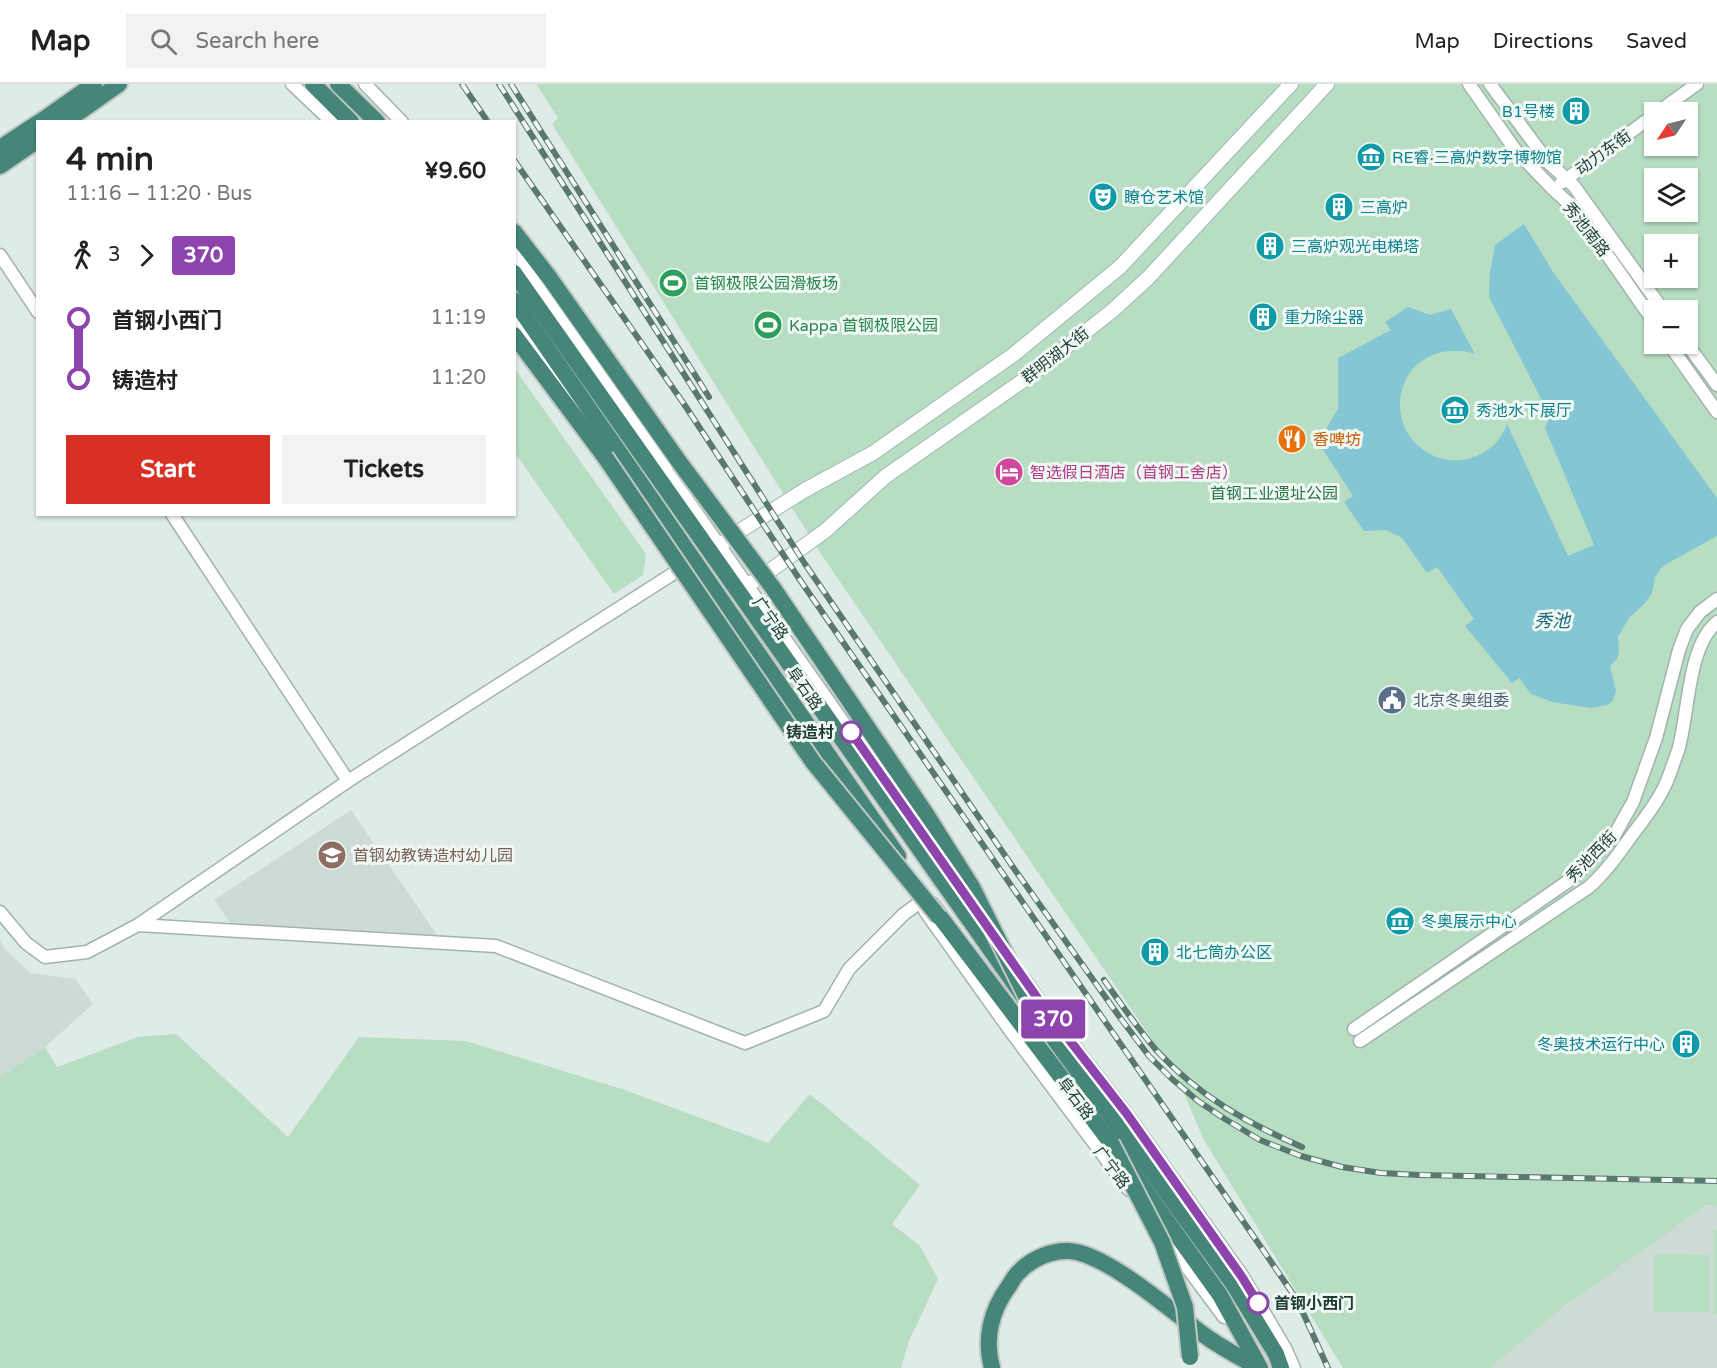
<!DOCTYPE html>
<html lang="en">
<head>
<meta charset="utf-8">
<style>
	body { margin:0; font-family:"Varela Round","Noto Sans SC",sans-serif; background:#f2f2f2; color:#222; height:100vh; display:flex; flex-direction:column; font-size:22px; white-space:nowrap }
	* { box-sizing:border-box; margin:0 }
	p { font-size:20px; color:#767676 }
	.icon { flex:none; width:33px; height:33px; fill:none; stroke:currentColor; stroke-width:2; stroke-linecap:round; stroke-linejoin:round }
	.map { position:relative; flex:1; overflow:hidden }
	.sheet { position:absolute; left:36px; top:36px; width:480px; height:396px; display:flex; flex-direction:column; background:#fff; border-radius:0px; box-shadow:0 2px 4px #0004 }
	.sheet>* { flex:none }
	.badge { padding:0 12px; border-radius:4px; font-size:21px; line-height:39px }
	.needle { width:39px; rotate:235deg }
	.tools { position:absolute; left:1644px; top:18px; display:grid; gap:12px }
	.tools a { display:grid; place-items:center; width:54px; height:54px; border-radius:0px; background:#fff; box-shadow:0 2px 4px #0004; font-size:30px }
	.map>.badge { position:absolute; translate:-50% -50%; box-shadow:0 0 0 3px #fff }
	.legs { display:flex; align-items:center; gap:9px; height:66px; padding:0 30px; font-size:20px }
	.legs p { margin-inline-start:auto }
	.summary { display:flex; align-items:center; justify-content:space-between; height:102px; padding:0 30px }
	h1 { font-size:33px; font-weight:700; line-height:45px }
	.primary-button { display:flex; gap:12px; margin-top:auto; padding:12px 30px }
	.primary-button a { flex:1; height:69px; border-radius:0px; background:#d93025; color:#fff; font-size:24px; font-weight:700; line-height:69px; text-align:center }
	.primary-button a+a { background:#f2f2f2; color:#222 }
	ul { padding:0 30px; list-style:none }
	li { display:flex; align-items:center; gap:21px; height:60px; font-size:22px }
	li i { display:grid; place-items:center; width:9px; height:100%; margin:0 8px; background:currentColor }
	li i::after { content:''; width:15px; height:15px; margin:-8px; border:4px solid; border-radius:50%; background:#fff }
	li p { margin-inline-start:auto }
	li:first-child i { background:linear-gradient(#0000 50%,currentColor 0) }
	li:last-child i { background:linear-gradient(currentColor 50%,#0000 0) }
	header { display:flex; align-items:center; gap:36px; box-sizing:border-box; height:84px; padding:0 30px; background:#fff; border-bottom:2px solid #e0e0e0 }
	header strong { font-size:28px }
	nav { display:flex; gap:33px; margin-inline-start:auto; font-size:21px }
	.search { width:420px; height:54px; background:#f2f2f2; display:flex; align-items:center; gap:15px; box-sizing:border-box; padding:0 21px; border-radius:0px; color:#767676; font-size:22px }
	.map>svg:first-child { display:block }
	.built { fill:#cedbd5 }
	.green { fill:#b7dec2; fill-rule:evenodd }
	.water { fill:#84c6d4 }
	.lines { fill:none; stroke-linecap:round; stroke-linejoin:round }
	.tertiary-casing { stroke:#a2b3ad; stroke-width:15 }
	.secondary-casing { stroke:#9db8af; stroke-width:16 }
	.trunk-casing { stroke:#c0c8c6; stroke-width:20 }
	.tertiary { stroke:#fff; stroke-width:12 }
	.secondary { stroke:#fff; stroke-width:14 }
	.trunk { stroke:#468679; stroke-width:16 }
	.rail-casing { stroke:#5a7870; stroke-width:6 }
	.rail { stroke:#f0f8f4; stroke-width:4; stroke-dasharray:11; stroke-linecap:butt }
	.trunk-bridge-casing { stroke:#c0c8c6; stroke-width:20; stroke-linecap:butt }
	.trunk-bridge { stroke:#468679; stroke-width:16 }
	.line-1-casing { stroke:#fff; stroke-width:14 }
	.line-1 { stroke:#8e44ad; stroke-width:9 }
	.stop-1-dot { fill:#fff; stroke:#8e44ad; stroke-width:3 }
	.labels { text-anchor:middle; stroke-width:6; stroke-linejoin:round; paint-order:stroke }
	.culture-label { font-size:16px; fill:#0d838f; stroke:#f0f8f4; text-anchor:start }
	.street-label { font-size:16px; fill:#1f3c35; stroke:#f0f8f4 }
	.leisure-label { font-size:16px; fill:#27864d; stroke:#f0f8f4; text-anchor:start }
	.food-label { font-size:16px; fill:#c56008; stroke:#f0f8f4; text-anchor:start }
	.hotel-label { font-size:16px; fill:#b23c85; stroke:#f0f8f4; text-anchor:start }
	.park-label { font-size:16px; fill:#287547; stroke:#f0f8f4 }
	.service-label { font-size:16px; fill:#4e5e75; stroke:#f0f8f4; text-anchor:start }
	.stop-label { font-size:16px; font-weight:bold; fill:#1f3c35; stroke:#f0f8f4; text-anchor:end }
	.education-label { font-size:16px; fill:#785e54; stroke:#f0f8f4; text-anchor:start }
	.water-label { font-size:18px; font-style:italic; fill:#17697b; stroke:#f0f8f4 }
</style>
</head>
<body>
<header>
<strong>Map</strong>
<div class="search"><svg class="icon" aria-label="search" viewBox="0 0 24 24"><circle cx="10" cy="10" r="6"/><path d="M15 15l6 6"/></svg>Search here</div>
<nav><a>Map</a><a>Directions</a><a>Saved</a></nav>
</header>
<div class="map">
<svg width="1717" height="1284" viewBox="0 0 1717 1284">
	<rect width="100%" height="100%" fill="#dfebe6"/>
	<!-- built -->
	<g class="built">
		<polygon points="351,726 437,851 231,840 214,816"/>
		<polygon points="0,857 5,865 30,889 75,895 93,920 45,963 0,993"/>
		<polygon points="1705,1122 1717,1123 1717,1284 1482,1284 1647,1162"/>
	</g>
	<!-- green -->
	<g class="green">
		<path d="M 536,0 L 1717,0 L 1717,1123 L 1706,1121 L 1565,1222 L 1489,1284 L 1343,1284 L 1204,1056 L 1176,991 L 819,467 L 552,40 L 558,34 ZM 1654,28 L 1688,28 L 1688,62 L 1654,62 ZM 1654,94 L 1688,94 L 1688,128 L 1654,128 ZM 1654,160 L 1688,160 L 1688,194 L 1654,194 ZM 1654,226 L 1688,226 L 1688,260 L 1654,260 Z"/>
		<polygon points="515,285 646,470 643,491 614,510 515,369"/>
		<polygon points="176,950 288,1053 359,953 466,957 625,1006 768,1059 810,1010 920,1101 892,1140 920,1162 938,1195 909,1257 901,1284 0,1284 0,993 45,963 57,983 138,953"/>
		<rect x="1713" y="1146" width="4" height="84"/>
		<polygon points="1654,1170 1710,1171 1710,1228 1654,1228"/>
	</g>
	<!-- water -->
	<path class="water" d="M 1524,140 L 1553,188 L 1717,414 L 1717,452 L 1663,482 L 1655,493 L 1652,509 L 1644,520 L 1629,534 L 1618,553 L 1619,568 L 1617,575 L 1610,582 L 1616,607 L 1613,616 L 1608,621 L 1590,624 L 1552,618 L 1531,610 L 1519,594 L 1512,599 L 1465,542 L 1474,535 L 1437,483 L 1427,489 L 1402,454 L 1386,446 L 1364,447 L 1344,418 L 1353,412 L 1318,358 L 1338,325 L 1338,274 L 1391,246 L 1385,238 L 1408,223 L 1430,231 L 1451,225 L 1475,270 C 1439,258 1401,279 1400,320 C 1399,356 1434,383 1468,375 C 1487,370 1501,358 1507,340 L 1568,472 L 1594,461 L 1545,344 L 1550,332 L 1489,213 L 1490,188 L 1495,161 Z"/>
	<g class="lines">
		<!-- tertiary casing -->
		<g class="tertiary-casing">
			<g id="tertiary">
				<polyline points="292,0 332,38"/>
				<polyline points="365,0 402,38"/>
				<polyline points="1469,0 1516,67 1553,105 1576,126 1654,238"/>
				<polyline points="1490,0 1548,78 1574,102 1663,226"/>
				<polyline points="1658,28 1697,0"/>
				<polyline points="1561,99 1654,31"/>
				<polyline points="514,169 980,833"/>
				<polyline points="0,171 38,228"/>
				<polyline points="514,234 578,323"/>
				<polyline points="1669,260 1717,328"/>
				<polyline points="1687,260 1717,301"/>
				<polyline points="172,430 348,697"/>
				<polyline points="925,827 1009,945 1129,1106"/>
				<polyline points="0,828 26,859 45,873 87,868 138,841 496,862 745,959 824,927 849,885 904,830 919,819"/>
				<polyline points="138,841 348,697 671,491 685,480"/>
				<polyline points="1025,896 1043,922 1127,1030 1243,1193 1285,1264 1294,1284"/>
				<polyline points="1354,945 1567,798 1578,789 1614,752 1633,718 1656,654 1679,566 1687,545 1700,528 1717,515"/>
				<path d="M 1360,957 L 1589,803 C 1606,788 1619,769 1632,751 C 1645,734 1659,716 1667,697 C 1671,687 1674,677 1678,667 C 1689,630 1687,563 1717,538"/>
				<polyline points="1163,1151 1224,1233"/>
			</g>
		</g>
		<!-- secondary casing -->
		<g class="secondary-casing">
			<g id="secondary">
				<polyline points="720,461 743,445 805,406 873,369 1013,271 1120,183 1291,0"/>
				<polyline points="748,501 771,486 825,447 886,392 1028,293 1112,227 1148,194 1327,0"/>
			</g>
		</g>
		<!-- trunk casing -->
		<g class="trunk-casing">
			<g id="trunk">
				<polyline points="313,0 351,38"/>
				<polyline points="338,0 377,38"/>
				<polyline points="40,38 94,0"/>
				<polyline points="65,38 119,0"/>
				<polyline points="0,64 38,39"/>
				<polyline points="0,82 38,56"/>
				<polyline points="514,148 549,193 680,379"/>
				<polyline points="514,189 1033,926 1234,1201 1276,1270 1281,1284"/>
				<polyline points="514,216 898,772"/>
				<polyline points="514,251 605,373"/>
				<polyline points="931,821 1111,1059 1220,1211 1260,1284"/>
				<path d="M 992,1284 C 984,1255 991,1226 1009,1202 C 1012,1197 1015,1191 1020,1187 C 1031,1175 1052,1166 1069,1167 C 1106,1169 1173,1228 1204,1251 C 1220,1263 1238,1272 1255,1282"/>
			</g>
		</g>
		<!-- tertiary -->
		<use href="#tertiary" class="tertiary"/>
		<!-- secondary -->
		<use href="#secondary" class="secondary"/>
		<!-- trunk -->
		<use href="#trunk" class="trunk"/>
		<!-- rail casing -->
		<g class="rail-casing">
			<g id="rail">
				<polyline points="462,0 488,38"/>
				<polyline points="499,0 805,480 1015,786 1121,935 1149,972 1172,995 1198,1017 1225,1035 1260,1056 1301,1072 1342,1083 1381,1089 1419,1091 1717,1097"/>
				<polyline points="511,0 709,313"/>
				<polyline points="514,76 684,320 800,496 1263,1166 1293,1210 1304,1231 1328,1284"/>
				<path d="M 1104,896 C 1121,920 1138,945 1157,967 C 1199,1012 1247,1039 1302,1063"/>
			</g>
		</g>
		<!-- rail -->
		<use href="#rail" class="rail"/>
		<!-- trunk-bridge casing -->
		<g class="trunk-bridge-casing">
			<g id="trunk-bridge">
				<polyline points="605,373 813,678 939,833"/>
				<polyline points="680,379 773,504 926,730 972,803 1033,926"/>
				<polyline points="1111,1059 1162,1158 1185,1223 1190,1273"/>
			</g>
		</g>
		<!-- trunk-bridge -->
		<use href="#trunk-bridge" class="trunk-bridge"/>
	</g>
	<g class="lines">
		<!-- line-1 casing -->
		<g class="line-1-casing">
			<polyline id="line-1" points="851,648 1043,922 1127,1030 1242,1193 1258,1219"/>
		</g>
		<!-- line-1 -->
		<use href="#line-1" class="line-1"/>
	</g>
	<!-- icons -->
	<defs>
		<g id="building-disc" transform="scale(1.5)"><circle r="9.5" fill="#0f9aa8" stroke="#f0f8f4"/><path d="M-4-6H4V6H1V3H-1V6H-4ZM-2.5-4.3h1.7v1.8h-1.7ZM.8-4.3h1.7v1.8H.8ZM-2.5-1h1.7V.8h-1.7ZM.8-1h1.7V.8H.8Z" fill="#fff"/></g>
		<g id="museum-disc" transform="scale(1.5)"><circle r="9.5" fill="#0f9aa8" stroke="#f0f8f4"/><path d="M0-6L6-3V-2H-6V-3ZM-5-1h2V3h-2ZM-1-1h2V3h-2ZM3-1h2V3H3ZM-6 4H6V6H-6Z" fill="#fff"/></g>
		<g id="theatre-disc" transform="scale(1.5)"><circle r="9.5" fill="#0f9aa8" stroke="#f0f8f4"/><path d="M-5-5.5Q0-4 5-5.5V0Q5 5 0 6Q-5 5-5 0ZM-3.3-2.5H-1v1.5H-3.3ZM1-2.5H3.3v1.5H1ZM-2.8 1Q0 5.5 2.8 1Z" fill="#fff"/></g>
		<g id="stadium-disc" transform="scale(1.5)"><circle r="9.5" fill="#2e9e5b" stroke="#f0f8f4"/><path d="M0-5a6.5 5 0 1 0 0 10a6.5 5 0 1 0 0-10ZM-3.5-1.8h7v3.6h-7Z" fill="#fff"/></g>
		<g id="restaurant-disc" transform="scale(1.5)"><circle r="9.5" fill="#e8710a" stroke="#f0f8f4"/><path d="M-5-6h1v4h1v-4h1v4h1v-4h1v5L-1.5 .5V6h-2V.5L-5-1ZM5-6V6H3V1.5H1.5Q1.5-4 5-6Z" fill="#fff"/></g>
		<g id="hotel-disc" transform="scale(1.5)"><circle r="9.5" fill="#d1479c" stroke="#f0f8f4"/><path d="M-6-4.5h1.5V1H6V5H4.5V3h-9V5H-6ZM-4 0a1.8 1.8 0 1 1 3.6 0ZM.5 0V-2.5h3Q6-2.5 6 0Z" fill="#fff"/></g>
		<g id="civic-disc" transform="scale(1.5)"><circle r="9.5" fill="#5c6f8a" stroke="#f0f8f4"/><path d="M-.6-6.5H3V-4.5H.6V-3L4-1V1h2V6H-6V1h2V-1L-.6-3ZM-1.2 2.5V6h2.4V2.5Z" fill="#fff"/></g>
		<g id="school-disc" transform="scale(1.5)"><circle r="9.5" fill="#8d6e63" stroke="#f0f8f4"/><path d="M0-5L7-2L0 1L-7-2ZM-4 1L0 2.5L4 1V4Q0 6-4 4Z" fill="#fff"/></g>
	</defs>
	<g fill-rule="evenodd">
		<use href="#building-disc" x="1576" y="27"/>
		<use href="#museum-disc" x="1371" y="73"/>
		<use href="#theatre-disc" x="1103" y="113"/>
		<use href="#building-disc" x="1339" y="123"/>
		<use href="#building-disc" x="1270" y="162"/>
		<use href="#stadium-disc" x="673" y="199"/>
		<use href="#building-disc" x="1263" y="233"/>
		<use href="#stadium-disc" x="768" y="241"/>
		<use href="#museum-disc" x="1455" y="326"/>
		<use href="#restaurant-disc" x="1292" y="355"/>
		<use href="#hotel-disc" x="1009" y="388"/>
		<use href="#civic-disc" x="1392" y="616"/>
		<use href="#school-disc" x="332" y="771"/>
		<use href="#museum-disc" x="1400" y="837"/>
		<use href="#building-disc" x="1155" y="868"/>
		<use href="#building-disc" x="1686" y="960"/>
	</g>
	<!-- markers -->
	<g class="stop-1-dot">
		<circle cx="851" cy="648" r="10"/>
		<circle cx="1258" cy="1219" r="10"/>
	</g>
	<g class="labels">
		<!-- culture labels -->
		<g class="culture-label">
			<text x="1555" y="33" text-anchor="end">B1号楼</text>
			<text x="1392" y="79">RE睿·三高炉数字博物馆</text>
			<text x="1124" y="119">瞭仓艺术馆</text>
			<text x="1360" y="129">三高炉</text>
			<text x="1291" y="168">三高炉观光电梯塔</text>
			<text x="1284" y="239">重力除尘器</text>
			<text x="1476" y="332">秀池水下展厅</text>
			<text x="1421" y="843">冬奥展示中心</text>
			<text x="1176" y="874">北七筒办公区</text>
			<text x="1665" y="966" text-anchor="end">冬奥技术运行中心</text>
		</g>
		<!-- street labels -->
		<g class="street-label">
			<text transform="translate(1603 68) rotate(-36)" y="6">动力东街</text>
			<text transform="translate(1587 145) rotate(52)" y="6">秀池南路</text>
			<text transform="translate(1055 271) rotate(-38)" y="6">群明湖大街</text>
			<text transform="translate(771 534) rotate(55)" y="6">广宁路</text>
			<text transform="translate(805 604) rotate(55)" y="6">阜石路</text>
			<text transform="translate(1591 772) rotate(-46)" y="6">秀池西街</text>
			<text transform="translate(1076 1014) rotate(53)" y="6">阜石路</text>
			<text transform="translate(1112 1083) rotate(53)" y="6">广宁路</text>
		</g>
		<!-- leisure labels -->
		<g class="leisure-label">
			<text x="694" y="205">首钢极限公园滑板场</text>
			<text x="789" y="247">Kappa 首钢极限公园</text>
		</g>
		<!-- food labels -->
		<g class="food-label">
			<text x="1313" y="361">香啤坊</text>
		</g>
		<!-- hotel labels -->
		<g class="hotel-label">
			<text x="1030" y="394">智选假日酒店（首钢工舍店）</text>
		</g>
		<!-- park labels -->
		<g class="park-label">
			<text x="1274" y="415">首钢工业遗址公园</text>
		</g>
		<!-- service labels -->
		<g class="service-label">
			<text x="1413" y="622">北京冬奥组委</text>
		</g>
		<!-- stop labels -->
		<g class="stop-label">
			<text x="834" y="654">铸造村</text>
			<text x="1274" y="1225" text-anchor="start">首钢小西门</text>
		</g>
		<!-- education labels -->
		<g class="education-label">
			<text x="353" y="777">首钢幼教铸造村幼儿园</text>
		</g>
		<!-- water labels -->
		<g class="water-label">
			<text x="1552" y="543">秀池</text>
		</g>
	</g>
</svg>
<div class="tools">
<a><svg class="needle" viewBox="-14 -14 28 28"><path d="M0-13l5 13h-10z" fill="#e53935"/><path d="M0 13l5-13h-10z" fill="#767676"/></svg></a>
<a><svg class="icon" aria-label="layers" viewBox="0 0 24 24"><path d="M12 4l9 5-9 5-9-5zM3 14l9 5 9-5"/></svg></a>
<a>+</a>
<a>−</a>
</div>
<b class="badge" style="left:1053px;top:935px;background:#8e44ad;color:#fff">370</b>
<section class="sheet">
<div class="summary"><div><h1>4 min</h1><p>11:16 – 11:20 · Bus</p></div><b>¥9.60</b></div>
<div class="legs"><svg class="icon" aria-label="walk" viewBox="0 0 24 24"><circle cx="13" cy="4" r="2"/><path d="M13 8l-2 6 4 7M11 14l-3 7M7 12l3-4h3l4 4"/></svg>3<svg class="icon" aria-label="forward" viewBox="0 0 24 24"><path d="M9 5l7 7-7 7"/></svg><b class="badge" style="background:#8e44ad;color:#fff">370</b></div>
<ul>
<li><i style="color:#8e44ad"></i><b>首钢小西门</b><p>11:19</p></li>
<li><i style="color:#8e44ad"></i><b>铸造村</b><p>11:20</p></li>
</ul>
<div class="primary-button"><a>Start</a><a>Tickets</a></div>
</section>
</div>
</body>
</html>
